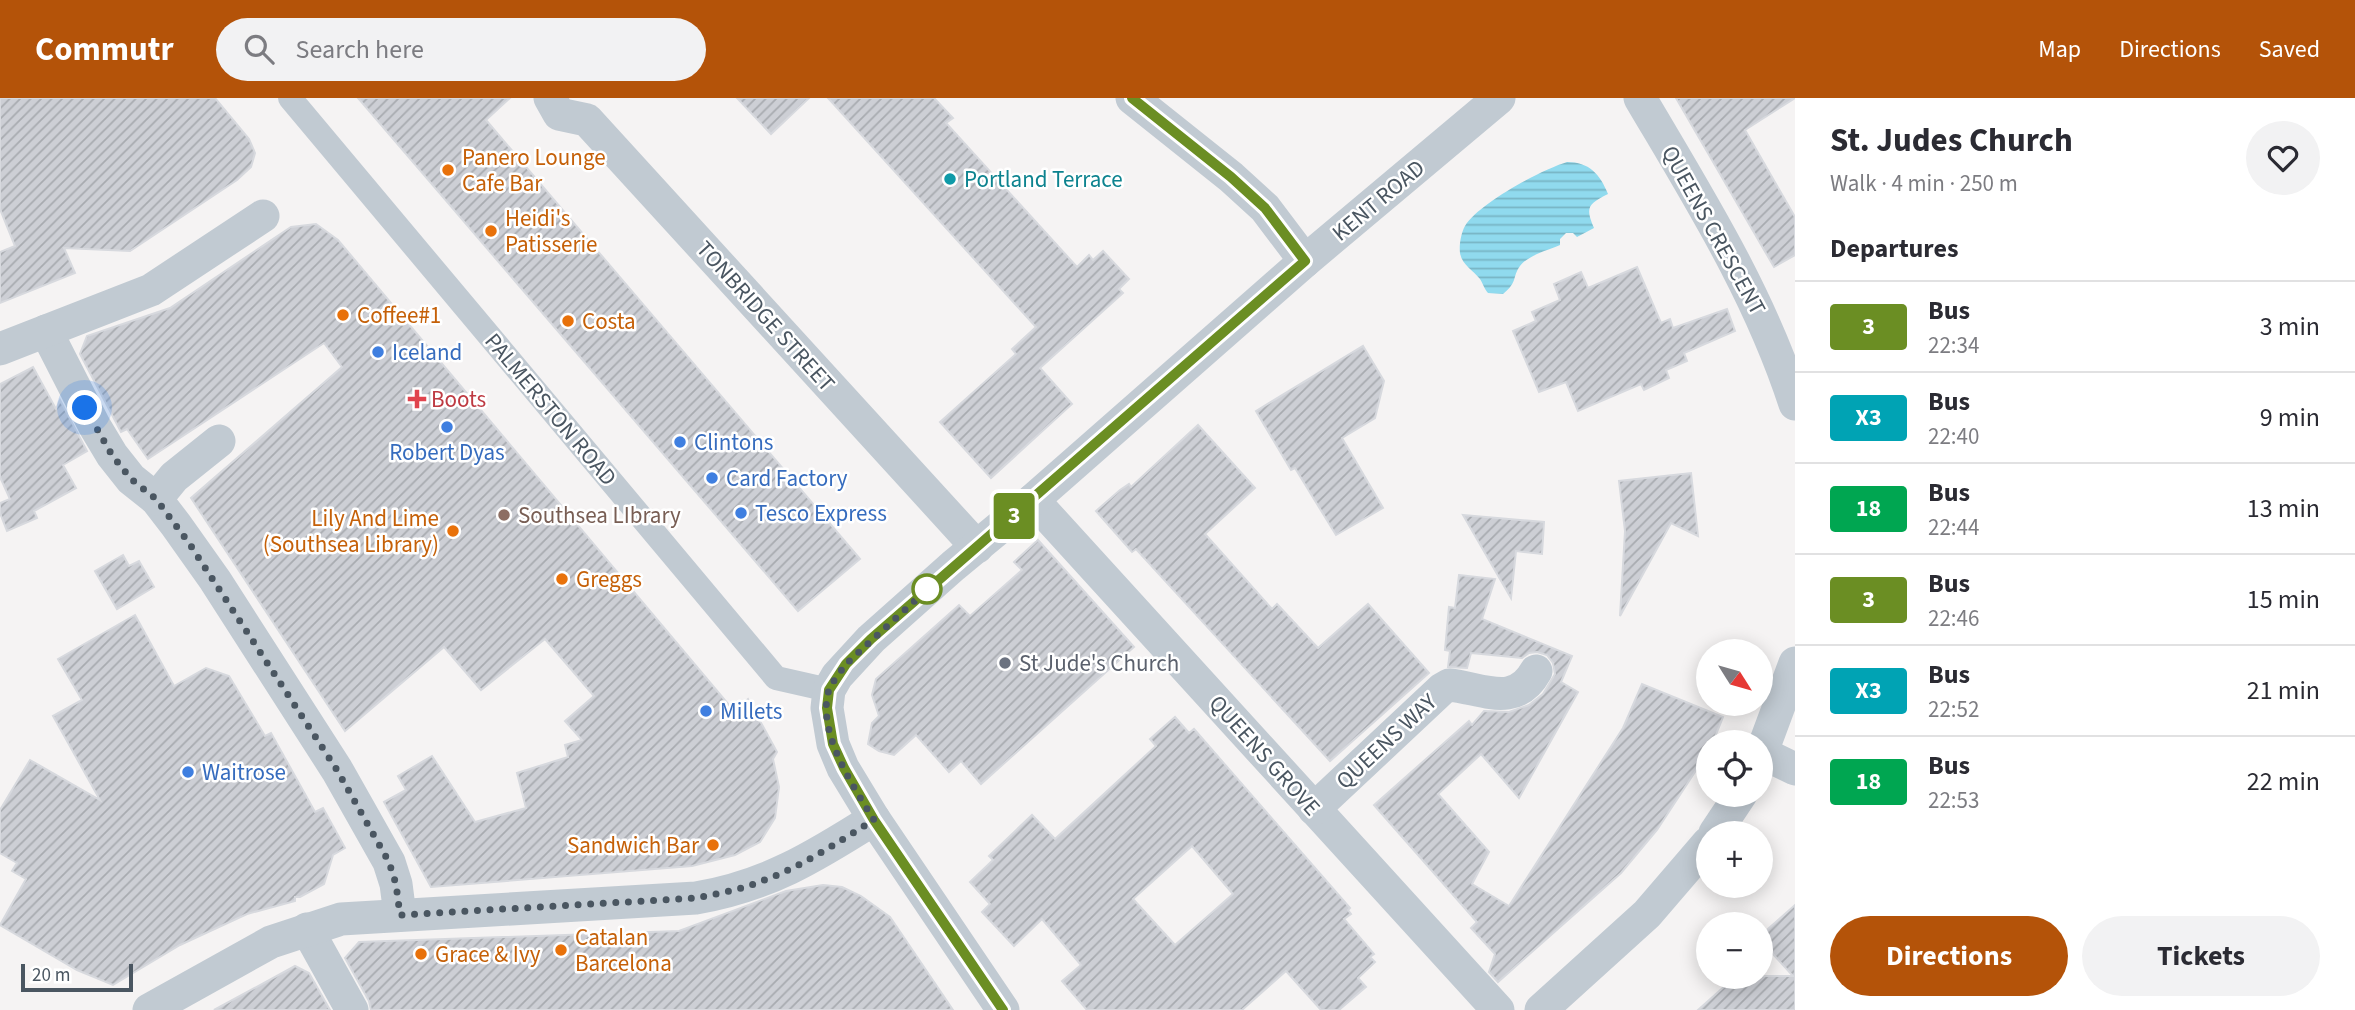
<!DOCTYPE html>
<html lang="en">
<head>
<meta charset="utf-8">
<style>
	body { margin:0; font-family:"Source Sans 3",sans-serif; background:#f2f2f3; color:#2b2b33; height:100vh; display:flex; flex-direction:column; font-size:26px; white-space:nowrap }
	* { box-sizing:border-box; margin:0 }
	p { font-size:23px; color:#7c7c81 }
	.icon { flex:none; width:38px; height:38px; fill:none; stroke:currentColor; stroke-width:2; stroke-linecap:round; stroke-linejoin:round }
	.map { position:relative; flex:1; overflow:hidden }
	.details { display:flex; flex-direction:column; background:#fff; width:560px }
	.details>* { flex:none }
	.badge { padding:0 14px; border-radius:5px; font-size:24px; line-height:46px }
	.needle { width:46px; rotate:127deg }
	.buttons { position:absolute; left:1696px; top:541px; display:grid; gap:14px }
	.buttons a { display:grid; place-items:center; width:77px; height:77px; border-radius:50%; background:#fff; box-shadow:0 4px 18px #0003; font-size:35px }
	.scale { position:absolute; left:21px; bottom:18px; width:112px; box-sizing:border-box; padding-left:7px; border:4px solid #4a5661; border-top:0; font-size:19px; line-height:24px; white-space:nowrap; color:#4a5661; -webkit-text-stroke:5px #fff; paint-order:stroke }
	.you { position:absolute; width:35px; height:35px; margin:-18px; border:5px solid #fff; border-radius:50%; background:#1a73e8; box-shadow:0 0 0 10px #1a73e833 }
	.map>.badge { position:absolute; translate:-50% -50%; box-shadow:0 0 0 4px #fff }
	h2 { padding:0 35px; font-size:26px; line-height:63px }
	.round { display:grid; place-items:center; flex:none; width:74px; height:74px; border-radius:37px; background:#f2f2f3 }
	.headline { display:flex; align-items:center; justify-content:space-between; height:119px; padding:0 35px }
	h1 { font-size:33px; font-weight:700; line-height:52px }
	.action { display:flex; gap:14px; margin-top:auto; padding:14px 35px }
	.action a { flex:1; height:80px; border-radius:42px; background:#b45309; color:#fff; font-size:28px; font-weight:700; line-height:80px; text-align:center }
	.action a+a { background:#f2f2f3; color:#2b2b33 }
	ul { padding:0; list-style:none }
	li { display:flex; align-items:center; gap:21px; height:91px; padding:0 35px; border-top:2px solid #e1e1e2 }
	li div { flex:1 }
	li b { display:block; font-size:26px }
	li em { font-style:normal }
	li .badge { min-width:77px; font-weight:700; text-align:center }
	header { display:flex; align-items:center; gap:42px; box-sizing:border-box; height:98px; padding:0 35px; background:#b45309; color:#fff }
	header strong { font-size:33px }
	nav { display:flex; gap:38px; margin-inline-start:auto; font-size:24px }
	.search { width:490px; height:63px; background:#f2f2f3; display:flex; align-items:center; gap:18px; box-sizing:border-box; padding:0 24px; border-radius:38px; color:#7c7c81; font-size:26px }
	main { display:flex; flex:1; min-height:0 }
	.map>svg:first-child { display:block }
	.water { fill:url(#water-rules) }
	.building { fill:url(#building-hatch); stroke:#d7d9de; stroke-width:2; fill-rule:evenodd }
	.lines { fill:none; stroke-linecap:round; stroke-linejoin:round }
	.pedestrian { stroke:#c1cad2; stroke-width:24 }
	.minor { stroke:#c1cad2; stroke-width:33 }
	.line-casing { stroke:#fff; stroke-width:16 }
	.line { stroke:#6b8e23; stroke-width:10 }
	.walk { stroke:#4a5661; stroke-width:7; stroke-dasharray:0 12.6 }
	.food-dot { fill:#e8710a; stroke:#fff; stroke-width:2.5 }
	.culture-dot { fill:#0f9aa8; stroke:#fff; stroke-width:2.5 }
	.shop-dot { fill:#3f7fe0; stroke:#fff; stroke-width:2.5 }
	.health-dot { fill:#e0444e; stroke:#fff; stroke-width:2.5 }
	.education-dot { fill:#8d6e63; stroke:#fff; stroke-width:2.5 }
	.stop-dot { fill:#fff; stroke:#6b8e23; stroke-width:3.5 }
	.worship-dot { fill:#6b7280; stroke:#fff; stroke-width:2.5 }
	.labels { text-anchor:middle; stroke-width:5; stroke-linejoin:round; paint-order:stroke }
	.food-label { font-size:23px; fill:#c56008; stroke:#fff; text-anchor:start }
	.culture-label { font-size:23px; fill:#0d838f; stroke:#fff; text-anchor:start }
	.street-label { font-size:23px; fill:#4a5661; stroke:#fff }
	.shop-label { font-size:23px; fill:#366cbe; stroke:#fff; text-anchor:start }
	.health-label { font-size:23px; fill:#be3a42; stroke:#fff; text-anchor:start }
	.education-label { font-size:23px; fill:#785e54; stroke:#fff; text-anchor:start }
	.worship-label { font-size:23px; fill:#5b616d; stroke:#fff; text-anchor:start }
</style>
</head>
<body>
<header>
<strong>Commutr</strong>
<div class="search"><svg class="icon" aria-label="search" viewBox="0 0 24 24"><circle cx="10" cy="10" r="6"/><path d="M15 15l6 6"/></svg>Search here</div>
<nav><a>Map</a><a>Directions</a><a>Saved</a></nav>
</header>
<main>
<div class="map">
<svg width="1795" height="912" viewBox="0 0 1795 912">
	<defs>
		<pattern id="water-rules" width="6" height="5" patternUnits="userSpaceOnUse" patternTransform="scale(1.75)"><rect width="6" height="5" fill="#90daee"/><path d="M0 2.5h6" fill="none" stroke="#78b4c4"/></pattern>
		<pattern id="building-hatch" width="6" height="6" patternUnits="userSpaceOnUse" patternTransform="scale(1.75)"><rect width="6" height="6" fill="#cdcfd5"/><path d="M-1 1l2-2M0 6l6-6M5 7l2-2" fill="none" stroke="#a8abb0"/></pattern>
	</defs>
	<rect width="100%" height="100%" fill="#f5f3f3"/>
	<!-- water -->
	<path class="water" d="M 1567,64 C 1589,64 1600,76 1608,96 C 1588,106 1585,109 1594,130 L 1577,139 L 1573,135 L 1566,135 L 1560,141 L 1560,147 C 1548,152 1527,158 1520,168 C 1512,179 1518,184 1503,196 L 1488,195 C 1484,190 1483,186 1480,181 C 1473,172 1462,167 1460,155 C 1459,147 1461,135 1465,128 C 1479,105 1541,72 1567,64 Z"/>
	<!-- building -->
	<g class="building">
		<polygon points="0,0 215,0 249,41 255,55 251,69 237,82 130,153 64,150 75,175 0,205 0,154 15,148 0,111"/>
		<polygon points="358,0 510,0 486,22 860,461 798,513"/>
		<polygon points="737,0 809,0 771,36"/>
		<polygon points="828,0 934,0 953,20 946,25 1077,169 1089,157 1093,162 1103,153 1129,181 1119,191 1123,195 1040,270 1072,306 991,380 940,324 1016,256 1012,251 1036,229"/>
		<polygon points="1676,0 1795,0 1745,32 1795,119 1795,157 1774,169"/>
		<polygon points="316,126 338,142 734,613 748,601 777,654 773,661 779,689 775,720 760,744 735,757 692,768 431,789 384,704 406,692 398,678 432,658 475,724 526,710 517,675 568,659 565,647 582,642 565,623 594,598 545,541 481,592 444,549 345,633 191,400 342,269 324,245 148,361 127,331 121,334 80,256 87,238 170,210 291,129"/>
		<polygon points="1637,169 1661,225 1670,221 1673,230 1727,211 1735,233 1684,255 1687,263 1666,272 1669,280 1644,292 1641,286 1578,313 1566,284 1539,294 1513,233 1536,223 1532,214 1560,202 1554,186 1581,174 1588,190"/>
		<polygon points="1363,248 1384,283 1375,320 1342,340 1383,410 1336,437 1295,370 1291,372 1256,313"/>
		<polygon points="33,269 56,311 60,302 87,353 63,367 76,390 34,413 37,420 7,433 0,415 0,405 10,401 0,379 0,286"/>
		<polygon points="1198,327 1255,390 1205,436 1272,511 1277,506 1318,550 1368,506 1429,575 1330,663 1136,451 1132,454 1096,413 1120,392 1129,386 1131,389"/>
		<polygon points="1691,375 1698,438 1671,425 1620,518 1625,433 1619,383"/>
		<polygon points="1463,417 1544,424 1542,456 1516,453 1511,500"/>
		<polygon points="1038,442 1134,549 981,686 961,663 949,674 916,637 894,657 879,653 868,646 872,625 879,618 872,597 876,581 959,507 970,518 1022,472 1014,464"/>
		<polygon points="123,457 129,468 139,463 154,489 117,511 95,473"/>
		<polygon points="1459,477 1495,481 1482,521 1572,558 1561,584 1578,594 1519,700 1481,656 1438,696 1489,754 1472,786 1509,808 1623,630 1642,586 1723,619 1713,644 1708,644 1708,654 1657,732 1621,775 1498,884 1489,874 1495,856 1471,830 1477,824 1374,707 1469,623 1472,627 1484,613 1509,614 1529,607 1543,596 1555,576 1553,565 1547,557 1537,554 1529,555 1522,560 1471,555 1467,570 1448,569 1450,553 1445,552 1449,509 1455,510"/>
		<polygon points="135,517 174,588 206,570 229,578 265,638 271,635 315,714 323,710 345,750 333,757 324,786 300,799 295,799 295,803 247,816 180,847 113,887 77,872 0,827 26,781 12,773 17,765 0,755 0,712 30,662 100,702 53,618 82,602 58,561"/>
		<path d="M 1175,619 L 1189,635 L 1194,631 L 1350,810 L 1348,812 L 1351,816 L 1344,821 L 1374,856 L 1370,859 L 1375,864 L 1358,880 L 1366,889 L 1339,912 L 1321,912 L 1286,873 L 1242,912 L 1087,912 L 1062,883 L 1081,867 L 1042,821 L 1014,848 L 982,814 L 990,806 L 970,784 L 993,762 L 989,758 L 1032,717 L 1055,741 L 1156,648 L 1150,641 ZM 1192,748 L 1233,796 L 1175,847 L 1133,801 Z"/>
		<polygon points="823,787 842,789 861,798 890,819 953,912 371,912 369,903 345,860 359,844 679,833 786,793"/>
		<polygon points="1795,807 1795,912 1698,912 1736,878 1793,878 1760,842 1760,838"/>
		<polygon points="295,868 309,875 330,912 214,912"/>
	</g>
	<g class="lines">
		<!-- pedestrian -->
		<polyline class="pedestrian" points="290,0 776,580 829,592"/>
		<!-- minor -->
		<g class="minor">
			<polyline points="550,0 559,16 587,22 977,449"/>
			<polyline points="1132,0 1231,79 1265,110 1305,163"/>
			<path d="M 1640,0 C 1699,100 1759,195 1795,306"/>
			<polyline points="46,233 94,327 112,357 131,381 156,401 176,427 215,482 337,672 389,764 396,786 400,817"/>
			<polyline points="0,251 151,192 263,118"/>
			<polyline points="156,401 174,379 219,343"/>
			<polyline points="1033,402 1498,912"/>
			<polyline points="1762,655 1795,671"/>
			<polyline points="1760,659 1795,565"/>
			<path d="M 1314,711 L 1442,591 L 1449,587 C 1482,590 1515,611 1536,573"/>
			<polyline points="1715,735 1741,696"/>
			<polyline points="307,831 352,912"/>
			<path d="M 149,912 L 271,844 L 341,821 L 696,800 C 767,788 814,759 874,721"/>
			<polyline points="1003,912 874,721 843,670 833,646 827,610 829,592 837,578 871,541 953,468 1033,402 1305,163 1499,0"/>
			<polyline points="1541,912 1647,816 1708,745"/>
		</g>
	</g>
	<g class="lines">
		<!-- line casing -->
		<g class="line-casing">
			<polyline id="line" points="1003,912 874,722 844,670 833,646 827,610 829,592 846,566 871,541 1305,163 1265,110 1231,79 1132,0"/>
		</g>
		<!-- line -->
		<use href="#line" class="line"/>
		<!-- walk -->
		<path class="walk" d="M 85,310 L 112,357 L 131,381 L 156,401 L 189,445 L 337,672 L 389,764 L 396,786 L 400,817 L 696,800 C 717,796 739,792 759,784 C 800,770 838,744 874,722 C 853,688 821,641 827,599 C 829,587 839,576 846,566 L 933,486 L 927,491"/>
	</g>
	<!-- markers -->
	<g class="food-dot">
		<circle cx="448" cy="72" r="7"/>
		<circle cx="491" cy="133" r="7"/>
		<circle cx="343" cy="217" r="7"/>
		<circle cx="568" cy="223" r="7"/>
		<circle cx="453" cy="433" r="7"/>
		<circle cx="562" cy="481" r="7"/>
		<circle cx="713" cy="747" r="7"/>
		<circle cx="561" cy="852" r="7"/>
		<circle cx="421" cy="856" r="7"/>
	</g>
	<circle class="culture-dot" cx="950" cy="81" r="7"/>
	<g class="shop-dot">
		<circle cx="378" cy="254" r="7"/>
		<circle cx="447" cy="329" r="7"/>
		<circle cx="680" cy="344" r="7"/>
		<circle cx="712" cy="380" r="7"/>
		<circle cx="741" cy="415" r="7"/>
		<circle cx="706" cy="613" r="7"/>
		<circle cx="188" cy="674" r="7"/>
	</g>
	<path class="health-dot" d="M413.5 290.5h7v7h7v7h-7v7h-7v-7h-7v-7h7z"/>
	<circle class="education-dot" cx="504" cy="417" r="7"/>
	<circle class="stop-dot" cx="927" cy="491" r="14"/>
	<circle class="worship-dot" cx="1005" cy="565" r="7"/>
	<g class="labels">
		<!-- food labels -->
		<g class="food-label">
			<text x="462" y="67">Panero Lounge<tspan x="462" dy="26">Cafe Bar</tspan></text>
			<text x="505" y="128">Heidi's<tspan x="505" dy="26">Patisserie</tspan></text>
			<text x="357" y="225">Coffee#1</text>
			<text x="582" y="231">Costa</text>
			<text x="439" y="428" text-anchor="end">Lily And Lime<tspan x="439" dy="26">(Southsea Library)</tspan></text>
			<text x="576" y="489">Greggs</text>
			<text x="699" y="755" text-anchor="end">Sandwich Bar</text>
			<text x="575" y="847">Catalan<tspan x="575" dy="26">Barcelona</tspan></text>
			<text x="435" y="864">Grace &amp; Ivy</text>
		</g>
		<!-- culture labels -->
		<g class="culture-label">
			<text x="964" y="89">Portland Terrace</text>
		</g>
		<!-- street labels -->
		<g class="street-label">
			<text transform="translate(1378 102) rotate(-40)" y="8">KENT ROAD</text>
			<text transform="translate(1714 132) rotate(61)" y="8">QUEENS CRESCENT</text>
			<text transform="translate(766 218) rotate(48)" y="8">TONBRIDGE STREET</text>
			<text transform="translate(551 311) rotate(50)" y="8">PALMERSTON ROAD</text>
			<text transform="translate(1386 643) rotate(-43)" y="8">QUEENS WAY</text>
			<text transform="translate(1265 657) rotate(48)" y="8">QUEENS GROVE</text>
		</g>
		<!-- shop labels -->
		<g class="shop-label">
			<text x="392" y="262">Iceland</text>
			<text x="694" y="352">Clintons</text>
			<text x="447" y="362" text-anchor="middle">Robert Dyas</text>
			<text x="726" y="388">Card Factory</text>
			<text x="755" y="423">Tesco Express</text>
			<text x="720" y="621">Millets</text>
			<text x="202" y="682">Waitrose</text>
		</g>
		<!-- health labels -->
		<g class="health-label">
			<text x="431" y="309">Boots</text>
		</g>
		<!-- education labels -->
		<g class="education-label">
			<text x="518" y="425">Southsea LIbrary</text>
		</g>
		<!-- worship labels -->
		<g class="worship-label">
			<text x="1019" y="573">St Jude's Church</text>
		</g>
	</g>
</svg>
<div class="buttons">
<a><svg class="needle" viewBox="-14 -14 28 28"><path d="M0-13l5 13h-10z" fill="#e53935"/><path d="M0 13l5-13h-10z" fill="#7c7c81"/></svg></a>
<a><svg class="icon" aria-label="locate" viewBox="0 0 24 24"><circle cx="12" cy="12" r="6"/><path d="M12 2v4M12 18v4M2 12h4M18 12h4"/></svg></a>
<a>+</a>
<a>−</a>
</div>
<div class="scale">20 m</div>
<div class="you" style="left:85px;top:310px"></div>
<b class="badge" style="left:1014px;top:418px;background:#6b8e23;color:#fff">3</b>
</div>
<section class="details">
<div class="headline"><div><h1>St. Judes Church</h1><p>Walk · 4 min · 250 m</p></div><a class="round"><svg class="icon" aria-label="heart" viewBox="0 0 24 24"><path d="M12 20l-8-8c-3-5 5-10 8-4 3-6 11-1 8 4z"/></svg></a></div>
<h2>Departures</h2>
<ul>
<li><span class="badge" style="background:#6b8e23;color:#fff">3</span><div><b>Bus</b><p>22:34</p></div><em>3 min</em></li>
<li><span class="badge" style="background:#00a3b4;color:#fff">X3</span><div><b>Bus</b><p>22:40</p></div><em>9 min</em></li>
<li><span class="badge" style="background:#00a651;color:#fff">18</span><div><b>Bus</b><p>22:44</p></div><em>13 min</em></li>
<li><span class="badge" style="background:#6b8e23;color:#fff">3</span><div><b>Bus</b><p>22:46</p></div><em>15 min</em></li>
<li><span class="badge" style="background:#00a3b4;color:#fff">X3</span><div><b>Bus</b><p>22:52</p></div><em>21 min</em></li>
<li><span class="badge" style="background:#00a651;color:#fff">18</span><div><b>Bus</b><p>22:53</p></div><em>22 min</em></li>
</ul>
<div class="action"><a>Directions</a><a>Tickets</a></div>
</section>
</main>
</body>
</html>
